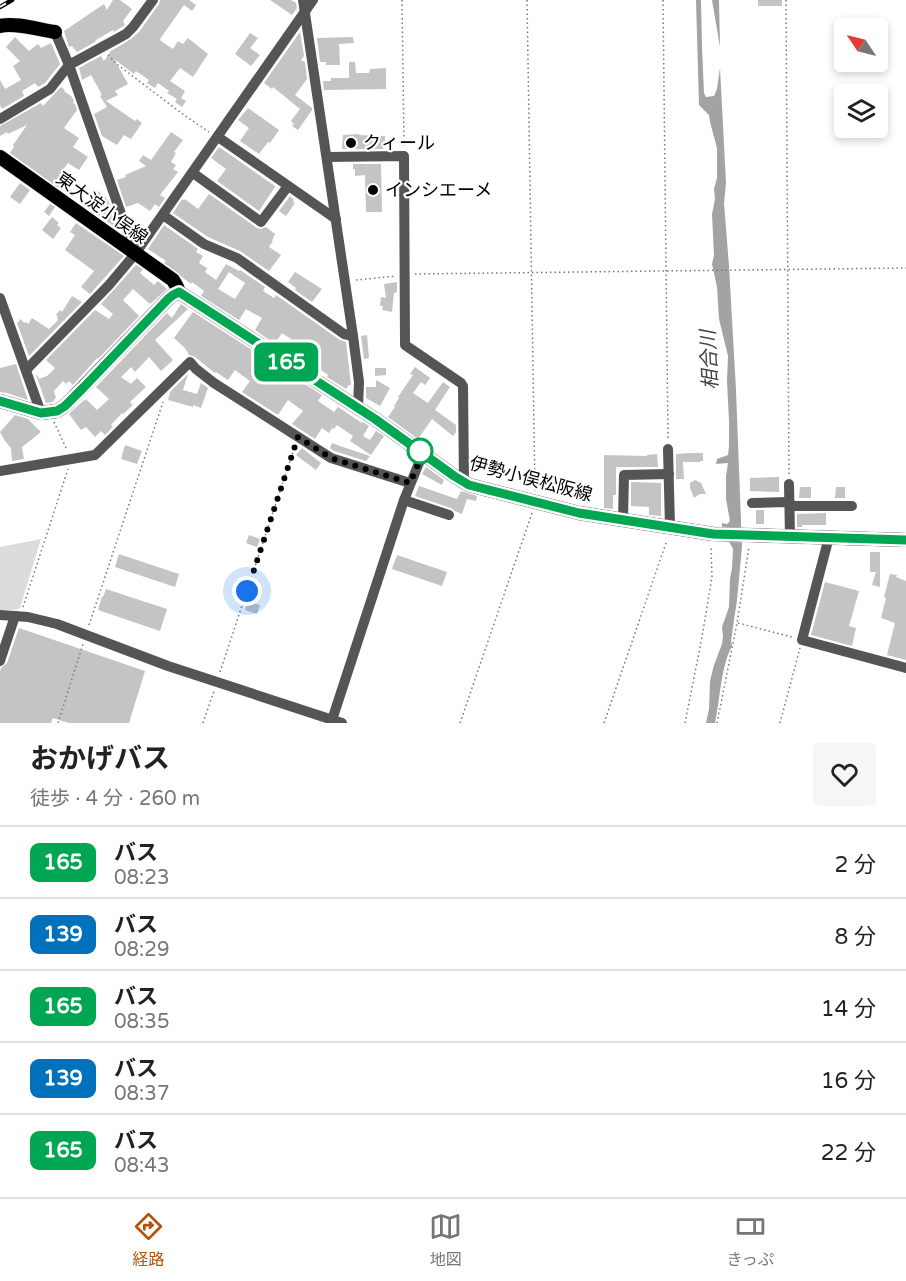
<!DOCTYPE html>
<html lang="ja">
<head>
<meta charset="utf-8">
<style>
	body { margin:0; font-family:"Varela Round","Noto Sans JP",sans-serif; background:#f6f6f6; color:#222; height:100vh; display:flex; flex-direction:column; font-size:22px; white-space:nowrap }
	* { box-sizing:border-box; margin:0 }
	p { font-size:20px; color:#767676 }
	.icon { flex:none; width:33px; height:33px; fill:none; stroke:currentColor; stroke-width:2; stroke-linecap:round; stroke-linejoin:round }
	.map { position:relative; height:723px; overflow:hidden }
	.side { display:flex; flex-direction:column; background:#fff; flex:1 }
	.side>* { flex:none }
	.badge { padding:0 12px; border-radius:9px; font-size:21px; line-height:39px }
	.needle { width:39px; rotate:305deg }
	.controls { position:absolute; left:834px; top:18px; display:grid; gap:12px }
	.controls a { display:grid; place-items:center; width:54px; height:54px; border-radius:6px; background:#fff; box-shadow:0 3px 9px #0003; font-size:30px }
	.you { position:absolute; width:30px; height:30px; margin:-15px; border:4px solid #fff; border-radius:50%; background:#1a73e8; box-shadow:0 0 0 9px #1a73e833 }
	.map>.badge { position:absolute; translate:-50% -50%; box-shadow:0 0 0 3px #fff }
	.round { display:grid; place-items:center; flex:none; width:63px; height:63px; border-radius:6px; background:#f6f6f6 }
	.headline { display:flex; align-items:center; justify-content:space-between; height:102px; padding:0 30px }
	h1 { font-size:28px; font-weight:700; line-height:45px }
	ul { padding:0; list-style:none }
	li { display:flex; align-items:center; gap:18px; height:72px; padding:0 30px; border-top:2px solid #e0e0e0 }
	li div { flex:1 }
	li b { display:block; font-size:22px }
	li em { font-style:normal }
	li .badge { min-width:66px; font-weight:700; text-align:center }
	.tabs { display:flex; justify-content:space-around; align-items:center; height:84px; border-top:2px solid #e0e0e0; background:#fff; font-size:16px; color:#767676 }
	.tabs a { display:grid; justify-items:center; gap:3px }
	.tabs .selected { color:#b45309 }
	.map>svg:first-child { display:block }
	.green { fill:#dcdcdc }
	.water { fill:#a3a3a3 }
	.building { fill:#c4c4c4; fill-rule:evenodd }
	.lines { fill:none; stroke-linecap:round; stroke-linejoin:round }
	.major-casing { stroke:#dbdbdb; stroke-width:15 }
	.path { stroke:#777; stroke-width:1.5; stroke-dasharray:1.5 3; stroke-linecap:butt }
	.minor { stroke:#555; stroke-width:10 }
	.major { stroke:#000; stroke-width:14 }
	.rail-casing { stroke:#000; stroke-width:4.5 }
	.rail { stroke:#fff; stroke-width:2; stroke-dasharray:7; stroke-linecap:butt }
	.path-bridge { stroke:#777; stroke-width:1.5; stroke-dasharray:1.5 3; stroke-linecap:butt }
	.line-casing { stroke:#fff; stroke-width:14 }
	.line { stroke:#00a651; stroke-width:9 }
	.walk { stroke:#000; stroke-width:6; stroke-dasharray:0 10.8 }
	.poi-dot { fill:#000; stroke:#fff; stroke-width:2 }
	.stop-dot { fill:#fff; stroke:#00a651; stroke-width:3 }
	.labels { text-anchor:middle; stroke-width:4.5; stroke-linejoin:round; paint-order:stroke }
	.poi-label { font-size:18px; fill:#000; stroke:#fff; text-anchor:start }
	.street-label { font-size:18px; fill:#000; stroke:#fff }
	.water-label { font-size:20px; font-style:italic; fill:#444; stroke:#fff }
</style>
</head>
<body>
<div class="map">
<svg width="906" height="723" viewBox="0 0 906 723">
	<rect width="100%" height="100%" fill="#fff"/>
	<!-- green -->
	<polygon class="green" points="41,539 20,608 16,610 0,610 0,547"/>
	<!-- water -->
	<g class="water">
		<path d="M 696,0 L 701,0 L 702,47 L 704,93 L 706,97 L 714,96 L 717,89 L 720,68 L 726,183 L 724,203 L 729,266 L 736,390 L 742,547 L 737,600 L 731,641 L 732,646 C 721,666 720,700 715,723 L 706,723 L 709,709 L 710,681 L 714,665 L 722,644 L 723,637 L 722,627 L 729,607 L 730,579 L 732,568 L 733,549 L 722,528 L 722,523 L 727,524 L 730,521 L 726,499 L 726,476 L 728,463 L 716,464 L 717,459 L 728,455 L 729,446 L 729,421 L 727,381 L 728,356 L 719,319 L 717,287 L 712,264 L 714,255 L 712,214 L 715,199 L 714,189 L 717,178 L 717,148 L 710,122 L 709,115 L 699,105 Z"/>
		<polygon points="712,0 719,0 720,47"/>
	</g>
	<!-- building -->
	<g class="building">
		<polygon points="113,0 120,0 132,9 123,21 125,25 114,32 113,30 96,40 95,42 77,52 72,46 69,47 64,31 104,4 107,10"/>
		<polygon points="160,0 189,0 196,5 192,11 184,5 160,39 161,41 173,49 178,41 183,44 188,38 208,54 193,77 180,68 170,81 185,91 181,98 186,101 182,107 175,102 177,99 167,93 169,91 158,83 155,88 147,83 149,80 136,71 134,74 114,59 128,84 115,91 118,95 106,101 135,121 137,119 142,123 131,139 124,135 117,145 102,136 94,114 107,107 100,96 102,95 101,93 91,75 82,80 79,68 101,56 104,61 111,51 131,39 139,32 159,4"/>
		<polygon points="270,0 291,0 296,3 297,8 292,15"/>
		<rect x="758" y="0" width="24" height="6"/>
		<polygon points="300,32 304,56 301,60 305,62 307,79 295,95 312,108 312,110 298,130 292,126 294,124 291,121 300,109 273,87 272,89 264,83"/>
		<polygon points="250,33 258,38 250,48 260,55 251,66 235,54"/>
		<polygon points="15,37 29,51 38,44 41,48 51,43 60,64 45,83 38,87 35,83 22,91 24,96 2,109 0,105 0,80 5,89 21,80 13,66 20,61 6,47"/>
		<polygon points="353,37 354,43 339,44 340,65 326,65 326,62 320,62 317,38"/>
		<polygon points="349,62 355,62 356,73 369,73 370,69 386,68 386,89 324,90 323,81 331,81 331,78 349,78"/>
		<polygon points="61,87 65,90 64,91 72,97 74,101 73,103 75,104 77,110 64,128 79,138 73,147 88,157 79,170 68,163 59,175 66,180 60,189 10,153 14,147 13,145 27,125 8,134 7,132 0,136 0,126 41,103 43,106"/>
		<polygon points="248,108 279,130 270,143 268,142 259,154 240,141 249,128 238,120"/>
		<polygon points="171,132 183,140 174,152 176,153 171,162 176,165 173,169 178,172 160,195 165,198 159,207 155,204 150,211 138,203 126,207 117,180 126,177 125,175 146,166 139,161 143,155 151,160"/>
		<polygon points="359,134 359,135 385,136 385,146 383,146 383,149 342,149 343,135"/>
		<polygon points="219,147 275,186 275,187 259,211 217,181 226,169 211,158"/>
		<polygon points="353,164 381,164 382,212 366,212 365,175 355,176 355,169 353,169"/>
		<polygon points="20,183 30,190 20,204 10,197"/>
		<polygon points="98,191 108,200 119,230 87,207"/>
		<polygon points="209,194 257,228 261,229 266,227 275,234 272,241 273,241 269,247 281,255 269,271 240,251 208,237 173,213 182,199 184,200 185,199 198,209"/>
		<polygon points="290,196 294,200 293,202 295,203 286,216 279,211"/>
		<polygon points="50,204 55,207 49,216 44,212"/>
		<polygon points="52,217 59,223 57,225 61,228 53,239 42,230"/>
		<polygon points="76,223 124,256 90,294 81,287 94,271 65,250 75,235 70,232"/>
		<path d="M 164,225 L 198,249 L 196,252 L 203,256 L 199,263 L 207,268 L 205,272 L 216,280 L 226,264 L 239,271 L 240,270 L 265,287 L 263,291 L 274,298 L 276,295 L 340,340 L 346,342 L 351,385 L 349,385 L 346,389 L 327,377 L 328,375 L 314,365 L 313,368 L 291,354 L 298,344 L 282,333 L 275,344 L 255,330 L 262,318 L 246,309 L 239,320 L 201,296 L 204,291 L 192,282 L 191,284 L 182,277 L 178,273 L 164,263 L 166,261 L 148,249 ZM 229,272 L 245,283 L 235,299 L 218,289 Z"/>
		<polygon points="136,265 143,269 140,273 154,285 158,281 167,289 150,304 133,289 123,300 139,316 98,359 97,358 73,385 69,381 66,384 63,381 54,391 56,398 54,399 55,400 53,401 53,402 46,403 36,375 37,375 39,379 47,376 55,368 46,360 95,310 109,319 113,314 101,304"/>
		<polygon points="295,272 322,289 312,302 295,290 296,288 288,282"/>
		<polygon points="397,282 397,292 394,293 392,312 382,310 383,306 380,306 381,297 386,298 384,284"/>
		<polygon points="72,296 82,302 29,356 17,323 21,319 24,323 26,322 28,324 32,318 49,329 58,320 57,318 58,317 56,315 60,310 62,312"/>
		<polygon points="181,304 188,309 155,340 173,360 161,371 149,357 135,372 131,367 121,377 131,384 137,378 146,387 130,402 133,405 123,414 122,413 111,425 113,427 105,435 101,431 95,437 86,427 81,430 69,414 84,400 85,401 86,399 97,410 109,399 96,387 167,313 172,318"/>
		<polygon points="193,312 322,395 318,401 334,412 338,407 362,423 363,422 369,426 363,436 370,440 376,431 384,436 371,455 350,441 353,436 337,425 334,429 332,428 329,433 322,428 315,439 292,424 303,411 288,400 278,415 242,392 250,381 235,370 228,380 216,372 215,373 195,357 189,355 185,348 174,338"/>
		<polygon points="367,335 369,358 364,359 361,336"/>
		<polygon points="16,364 28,400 7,393 0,392 0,368"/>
		<polygon points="415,367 430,378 425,385 421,382 413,393 428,403 443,382 450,387 435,410 456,425 456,432 453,436 432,419 418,439 388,417 395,407 394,406 399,398 398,397 413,375 410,374"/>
		<polygon points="375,368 386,368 386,375 375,376"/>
		<polygon points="188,374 183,390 197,394 201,383 208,388 201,408 193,405 193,407 168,400 170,392"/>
		<polygon points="376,380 390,388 380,406 366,398 366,387 376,387"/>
		<polygon points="15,415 28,419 41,432 22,447 24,459 12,461 11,448 5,441 0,432"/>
		<polygon points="332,443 340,446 370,456 366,461 334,451 330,448"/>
		<polygon points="125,445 142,451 137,464 121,459"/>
		<polygon points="302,448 321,463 316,470 296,455"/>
		<polygon points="690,453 703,453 703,461 700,461 700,462 683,462 684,479 676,479 676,454"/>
		<polygon points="657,454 658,467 616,467 616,495 613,495 613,509 604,508 604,455 647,456 647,455"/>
		<polygon points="426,467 444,480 442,485 422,474"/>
		<polygon points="779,477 779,492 750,491 750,478"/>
		<polygon points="695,480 701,483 706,494 700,494 694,498 690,488 690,483"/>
		<polygon points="631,482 661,483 661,516 649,515 649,507 631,506"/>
		<polygon points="419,486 457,499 461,491 477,496 476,501 467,499 462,514 455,511 451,508 415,496"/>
		<polygon points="800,487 811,487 811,498 799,498"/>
		<polygon points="836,487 845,487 845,498 835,498"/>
		<rect x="756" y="510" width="8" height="14"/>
		<polygon points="826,513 826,525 802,525 802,527 797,527 797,514"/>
		<polygon points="249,535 260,539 257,547 246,543"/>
		<polygon points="870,552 880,552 880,587 872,585 876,572 870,572"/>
		<polygon points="119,554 179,574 175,587 115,567"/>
		<polygon points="397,555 447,572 442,586 392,569"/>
		<polygon points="890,574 897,575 896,577 906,581 906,660 887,655 895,623 881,618 886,598 884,597"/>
		<polygon points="825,582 859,591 849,626 856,628 852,646 811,635"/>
		<polygon points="106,589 167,609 160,631 98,610 102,596 103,597"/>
		<polygon points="248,602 260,605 257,614 245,610"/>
		<polygon points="19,628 145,671 129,723 69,723 53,718 51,723 0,723 0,672 1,668 7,663"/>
	</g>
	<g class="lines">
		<!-- major casing -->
		<g class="major-casing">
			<g id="major">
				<path d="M 0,26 C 15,22 40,30 55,32"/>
				<polyline points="0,157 173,280 177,287 179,292"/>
				<polyline points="179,292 375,419 454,476 469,485 579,513 713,534 906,540"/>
				<polyline points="0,401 41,413 57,411 65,406 95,375 168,299 173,295 179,292"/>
			</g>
		</g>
		<!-- path -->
		<g class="path">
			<polyline points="402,0 404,146"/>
			<polyline points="527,0 535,491"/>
			<polyline points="663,0 668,440"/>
			<polyline points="786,0 789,474"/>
			<polyline points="108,55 118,65 184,115 209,132"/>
			<polyline points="415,274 906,268"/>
			<polyline points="356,280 396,276"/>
			<polyline points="54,422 67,450"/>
			<polyline points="23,607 68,469"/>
			<polyline points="738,623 792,637"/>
			<polyline points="89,625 163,402"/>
			<polyline points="220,672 295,446"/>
			<polyline points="58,723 83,644"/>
			<polyline points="203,723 214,691"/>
			<polyline points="460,723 532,513"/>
			<polyline points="604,723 667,540"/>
			<polyline points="685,723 702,637 712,577 711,546"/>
			<polyline points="717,723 737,623 749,547"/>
			<polyline points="780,723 800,648"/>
		</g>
		<!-- minor -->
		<g class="minor">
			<polyline points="303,0 353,336 359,382 358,408"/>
			<polyline points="55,32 69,65 135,254"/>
			<polyline points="0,119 50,89 69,65 126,34 133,27 153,0"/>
			<polyline points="218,137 336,219"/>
			<polyline points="327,157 404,156 405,345 461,383 463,386 464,483"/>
			<polyline points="193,173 261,222 288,186"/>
			<polyline points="163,215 204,244 237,258 344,334 353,336"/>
			<polyline points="0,298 41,413"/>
			<polyline points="26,370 109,285 135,254 313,0"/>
			<polyline points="668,449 670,527"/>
			<polyline points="0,471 95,455 190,362 196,369 214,383 331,458 410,483"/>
			<polyline points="789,484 790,536"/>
			<polyline points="404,500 449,515"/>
			<polyline points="752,503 786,502 794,506 852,506"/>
			<polyline points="623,520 624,475 669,474"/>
			<polyline points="829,537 802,640 906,668"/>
			<polyline points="0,615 28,617 57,624 168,666 342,723"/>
			<polyline points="0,661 15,616"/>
			<polyline points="331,723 404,500 423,453"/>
		</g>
		<!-- major -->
		<use href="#major" class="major"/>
		<!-- rail casing -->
		<g class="rail-casing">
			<polyline id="rail" points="0,7 12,0"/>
		</g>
		<!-- rail -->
		<use href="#rail" class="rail"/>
		<!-- path-bridge -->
		<polyline class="path-bridge" points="525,504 539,507"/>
	</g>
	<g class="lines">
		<!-- line casing -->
		<g class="line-casing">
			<polyline id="line" points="0,401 41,413 57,411 65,406 84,387 168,299 173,295 179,292 375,419 454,476 469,485 579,513 713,534 906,540"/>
		</g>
		<!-- line -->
		<use href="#line" class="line"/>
		<!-- walk -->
		<polyline class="walk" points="247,591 298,437 331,458 410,483 423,453 420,451"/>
	</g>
	<!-- markers -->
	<g class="poi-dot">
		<circle cx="351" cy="143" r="6"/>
		<circle cx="373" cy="190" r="6"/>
	</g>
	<circle class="stop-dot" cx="420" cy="451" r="12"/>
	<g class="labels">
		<!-- poi labels -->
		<g class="poi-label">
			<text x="363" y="149">クィール</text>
			<text x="385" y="196">インシエーメ</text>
		</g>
		<!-- street labels -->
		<g class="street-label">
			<text transform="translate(102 208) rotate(36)" y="6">東大淀小俣線</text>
			<text transform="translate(531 479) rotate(15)" y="6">伊勢小俣松阪線</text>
		</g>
		<!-- water labels -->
		<g class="water-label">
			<text transform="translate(709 360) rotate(-93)" y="7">相合川</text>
		</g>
	</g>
</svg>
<div class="controls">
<a><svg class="needle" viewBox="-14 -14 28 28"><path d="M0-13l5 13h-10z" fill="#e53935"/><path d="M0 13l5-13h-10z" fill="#767676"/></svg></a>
<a><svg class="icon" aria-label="layers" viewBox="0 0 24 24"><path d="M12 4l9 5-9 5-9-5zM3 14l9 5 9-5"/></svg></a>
</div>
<div class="you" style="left:247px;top:591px"></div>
<b class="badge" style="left:286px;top:362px;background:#00a651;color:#fff">165</b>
</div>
<section class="side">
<div class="headline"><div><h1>おかげバス</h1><p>徒歩 · 4 分 · 260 m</p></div><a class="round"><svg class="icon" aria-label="heart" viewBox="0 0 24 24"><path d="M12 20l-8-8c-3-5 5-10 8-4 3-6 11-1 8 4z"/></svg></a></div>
<ul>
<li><span class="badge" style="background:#00a651;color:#fff">165</span><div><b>バス</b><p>08:23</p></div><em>2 分</em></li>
<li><span class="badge" style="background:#0072bc;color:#fff">139</span><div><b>バス</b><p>08:29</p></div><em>8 分</em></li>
<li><span class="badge" style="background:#00a651;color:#fff">165</span><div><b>バス</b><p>08:35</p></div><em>14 分</em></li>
<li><span class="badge" style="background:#0072bc;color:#fff">139</span><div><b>バス</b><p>08:37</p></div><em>16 分</em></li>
<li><span class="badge" style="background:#00a651;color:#fff">165</span><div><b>バス</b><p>08:43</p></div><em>22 分</em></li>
</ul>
</section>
<nav class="tabs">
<a class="selected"><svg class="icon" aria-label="directions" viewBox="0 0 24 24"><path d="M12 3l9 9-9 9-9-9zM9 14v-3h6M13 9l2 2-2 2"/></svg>経路</a>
<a><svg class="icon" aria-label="map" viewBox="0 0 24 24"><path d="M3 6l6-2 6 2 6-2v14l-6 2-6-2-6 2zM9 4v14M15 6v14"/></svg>地図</a>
<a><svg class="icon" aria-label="tickets" viewBox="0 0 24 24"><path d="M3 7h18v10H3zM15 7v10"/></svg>きっぷ</a>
</nav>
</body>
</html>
